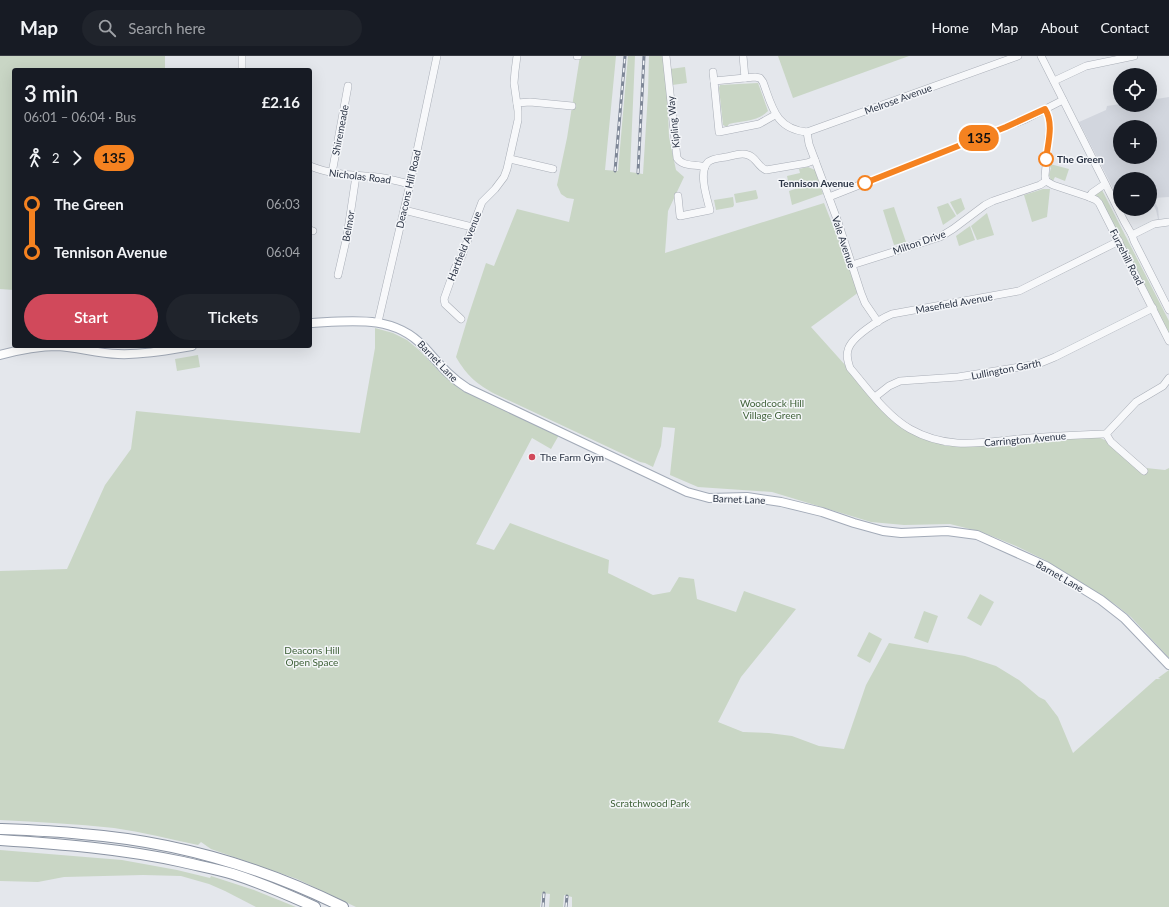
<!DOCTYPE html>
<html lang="en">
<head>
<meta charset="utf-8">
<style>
	body { margin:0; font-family:Lato,sans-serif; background:#20242c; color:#f1f3f6; height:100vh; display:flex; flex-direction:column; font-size:15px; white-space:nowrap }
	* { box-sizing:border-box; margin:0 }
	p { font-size:13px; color:#9ea1a6 }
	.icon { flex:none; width:22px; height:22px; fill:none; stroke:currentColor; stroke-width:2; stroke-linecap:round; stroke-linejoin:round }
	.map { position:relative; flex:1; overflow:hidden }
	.details { position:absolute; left:12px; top:12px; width:300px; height:280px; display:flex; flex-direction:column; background:#171b24; border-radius:4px; box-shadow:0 4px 16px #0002 }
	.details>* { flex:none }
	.badge { padding:0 8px; border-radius:13px; font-size:14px; line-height:26px }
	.fabs { position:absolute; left:1113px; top:12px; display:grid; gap:8px }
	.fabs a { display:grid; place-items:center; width:44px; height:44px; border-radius:50%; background:#171b24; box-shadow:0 4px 16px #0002; font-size:20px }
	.map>.badge { position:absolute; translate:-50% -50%; box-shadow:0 0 0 2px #fff }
	.legs { display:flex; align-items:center; gap:6px; height:44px; padding:0 12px; font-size:13px }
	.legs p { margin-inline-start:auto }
	.summary { display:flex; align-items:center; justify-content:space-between; height:68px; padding:0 12px }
	h1 { font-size:22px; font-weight:600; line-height:30px }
	.action { display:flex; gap:8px; margin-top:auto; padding:8px 12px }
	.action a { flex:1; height:46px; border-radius:24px; background:#d1495b; color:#fff; font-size:16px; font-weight:600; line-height:46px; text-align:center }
	.action a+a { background:#20242c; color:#f1f3f6 }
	ul { padding:0 12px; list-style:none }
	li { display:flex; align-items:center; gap:14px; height:48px; font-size:15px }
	li i { display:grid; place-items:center; width:6px; height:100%; margin:0 5px; background:currentColor }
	li i::after { content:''; width:10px; height:10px; margin:-5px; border:3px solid; border-radius:50%; background:#171b24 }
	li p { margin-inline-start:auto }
	li:first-child i { background:linear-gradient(#0000 50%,currentColor 0) }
	li:last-child i { background:linear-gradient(currentColor 50%,#0000 0) }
	header { display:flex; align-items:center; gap:24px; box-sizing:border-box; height:56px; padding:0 20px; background:#171b24; border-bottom:1px solid #363941 }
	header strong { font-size:19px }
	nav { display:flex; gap:22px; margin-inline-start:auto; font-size:14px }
	.search { width:280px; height:36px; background:#20242c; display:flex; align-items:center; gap:10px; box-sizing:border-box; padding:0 14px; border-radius:22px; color:#9ea1a6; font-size:15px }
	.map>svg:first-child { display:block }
	.built { fill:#d2d6de; fill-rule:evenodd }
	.green { fill:#c9d6c5 }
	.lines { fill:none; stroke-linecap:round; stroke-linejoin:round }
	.minor-casing { stroke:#a9aeb7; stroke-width:8 }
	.major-casing { stroke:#a3abb8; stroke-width:10 }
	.highway-casing { stroke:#8b94a3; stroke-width:12 }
	.minor { stroke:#f7f8fa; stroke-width:7 }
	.major { stroke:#fff; stroke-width:8 }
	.highway { stroke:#fff; stroke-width:10 }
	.rail-casing { stroke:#7d8696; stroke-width:3 }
	.rail { stroke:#f4f6f9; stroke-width:1.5; stroke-dasharray:4.5; stroke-linecap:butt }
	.line-1-casing { stroke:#fff; stroke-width:9 }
	.line-1 { stroke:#f58220; stroke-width:6 }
	.stop-1-dot { fill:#fff; stroke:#f58220; stroke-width:2 }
	.poi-dot { fill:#d1495b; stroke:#f4f6f9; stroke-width:1.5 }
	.labels { text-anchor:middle; stroke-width:3; stroke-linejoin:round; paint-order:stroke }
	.street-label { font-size:10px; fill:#2b3445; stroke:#f4f6f9 }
	.stop-label { font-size:10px; font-weight:bold; fill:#2b3445; stroke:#f4f6f9; text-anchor:start }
	.park-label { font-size:10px; fill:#3f6138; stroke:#f4f6f9 }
	.poi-label { font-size:10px; fill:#2b3445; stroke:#f4f6f9; text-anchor:start }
</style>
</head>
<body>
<header>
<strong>Map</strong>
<div class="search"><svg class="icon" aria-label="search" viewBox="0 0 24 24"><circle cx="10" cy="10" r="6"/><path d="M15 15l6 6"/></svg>Search here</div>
<nav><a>Home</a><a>Map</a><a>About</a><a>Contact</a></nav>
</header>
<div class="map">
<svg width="1169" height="851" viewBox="0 0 1169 851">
	<rect width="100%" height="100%" fill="#e4e7ec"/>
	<!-- built -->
	<path class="built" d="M 1169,41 L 1169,141 L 1153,142 L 1158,152 L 1159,163 L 1158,163 L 1156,154 L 1150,143 L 1150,123 L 1120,123 L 1120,141 L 1118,142 L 1079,66 L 1106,54 L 1107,50 L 1120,48 L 1150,49 L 1150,44 ZM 1120,71 L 1150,71 L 1150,101 L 1120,101 Z"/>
	<!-- green -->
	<g class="green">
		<polygon points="0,0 165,0 165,14 14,14 14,234 0,233"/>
		<path d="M 580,0 L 616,0 L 605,114 L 618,115 L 628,0 L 635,0 L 630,116 L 643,118 L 648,37 L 649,0 L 664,0 L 667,31 L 669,81 L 676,114 L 684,121 L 668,155 L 665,197 L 824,147 L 859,236 L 811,271 L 890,359 L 903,371 L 946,390 L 964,390 L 1067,381 L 1098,381 L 1107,385 L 1144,417 L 1146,412 L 1165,414 L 1169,412 L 1169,602 L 1131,561 L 1116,549 L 1045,504 L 1016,490 L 994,481 L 978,475 L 950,468 L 904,469 L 871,466 L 772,436 L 698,431 L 670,419 L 675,372 L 663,371 L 661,390 L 653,411 L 645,407 L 640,406 L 495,338 C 477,328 467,320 456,301 L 469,258 L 486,207 L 494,210 L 517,153 L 569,166 L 574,143 L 567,142 L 561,138 L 557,129 L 567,82 Z"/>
		<polygon points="778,0 909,0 793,42"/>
		<polygon points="685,11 687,27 672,29 670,13"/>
		<path d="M 758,27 L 768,55 C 759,65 742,65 729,68 L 727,71 L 723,69 L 719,32 L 720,29 Z"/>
		<polygon points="1050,108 1069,113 1065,125 1055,121 1053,125 1051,125 1049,119 1051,112 1050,111"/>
		<polygon points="808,111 815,114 823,138 792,149 789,135 804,130 803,127 789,130 787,120 800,117 799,113"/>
		<polygon points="1043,133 1050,133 1047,161 1032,166 1024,139"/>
		<polygon points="756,134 758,142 757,143 736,147 734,138"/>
		<polygon points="1102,134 1169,265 1169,278 1096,139 1097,136"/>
		<polygon points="733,141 734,149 733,151 716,154 714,144"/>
		<polygon points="961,142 965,153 957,159 950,146"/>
		<polygon points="948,147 956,160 943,169 937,151"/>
		<polygon points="894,151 906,186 894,189 883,154"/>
		<polygon points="987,157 994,179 977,184 971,170"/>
		<polygon points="970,170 975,184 959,190 956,180"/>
		<path d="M 375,272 L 393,277 L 407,284 L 419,294 L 443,319 L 462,334 L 559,379 L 551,393 L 532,382 L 476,488 L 494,494 L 510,467 L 609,504 L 608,517 L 653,539 L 670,536 L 679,521 L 694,523 L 697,543 L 736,556 L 744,535 L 796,553 L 741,621 L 718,666 L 743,676 L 769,677 L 792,680 L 819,690 L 844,693 L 866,629 L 889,587 L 965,600 L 996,610 L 1019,624 L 1039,641 L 1045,644 L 1058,661 L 1073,697 L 1156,623 L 1161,623 L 1158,622 L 1169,614 L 1169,851 L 572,851 L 572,841 L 564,839 L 563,851 L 549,851 L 550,838 L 542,837 L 540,851 L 356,851 L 297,823 L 211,793 L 201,786 L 198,789 C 170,783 142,776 114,772 C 76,768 38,766 0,764 L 0,515 L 67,513 L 105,429 L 131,393 L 136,355 L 360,377 L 375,292 Z"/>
		<polygon points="198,299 200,311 177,315 175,303"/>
		<polygon points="980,538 994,546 981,570 967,562"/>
		<polygon points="924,555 938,560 928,587 914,582"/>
		<polygon points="869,576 882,583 870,607 857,600"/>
		<polygon points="0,794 122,804 177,814 210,822 211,820 254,834 296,851 256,851 225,835 209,828 181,820 143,819 64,821 38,826 0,825"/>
	</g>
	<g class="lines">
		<!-- minor casing -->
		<g class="minor-casing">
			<g id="minor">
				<polyline points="242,0 242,14"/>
				<polyline points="577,0 578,0"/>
				<path d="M 666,0 L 677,102 C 683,111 695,108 705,111"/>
				<polyline points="743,0 745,22"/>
				<polyline points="1041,0 1124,165 1132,179 1134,185 1169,254"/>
				<polyline points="713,16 714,25"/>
				<polyline points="1054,25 1086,10 1134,0"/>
				<polyline points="517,47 530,46 572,50"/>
				<polyline points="1045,53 1049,62 1050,68 1045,120 1046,125 1053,129 1089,141"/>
				<path d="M 775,59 L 759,68 L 719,76 L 714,25 L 755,21 L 760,22 L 763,26 C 772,50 775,73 807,76"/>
				<polyline points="807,76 1018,0"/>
				<polyline points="807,76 809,88 838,166 861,237 865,247 878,266"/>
				<polyline points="510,103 553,113"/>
				<path d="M 310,110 C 332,119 354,119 377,121 C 388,122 399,126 410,128"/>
				<polyline points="332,117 348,30"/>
				<polyline points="1105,128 1092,137 1089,141 1096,144 1099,147 1169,285"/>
				<path d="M 678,140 L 680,160 L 710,154 C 707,142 698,116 708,106 C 713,102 721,102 726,101 C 732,100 741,96 748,99 C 756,101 758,111 766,114 L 807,107 L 815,104"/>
				<polyline points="829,141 1006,71 1026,63 1063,44"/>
				<polyline points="404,154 472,171"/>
				<polyline points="310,174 313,175"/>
				<polyline points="1132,179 1154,168 1169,166"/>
				<path d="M 1119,185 L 1019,235 L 892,258 C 880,263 851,281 848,294 C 846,300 848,306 850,312 C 868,333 886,359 910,373 C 951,396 986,385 1030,382 C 1055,380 1081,379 1106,378 L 1136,346 L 1163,330 L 1169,322"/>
				<polyline points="852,209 940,181 953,173 985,149 993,145 1040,129 1046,125"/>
				<polyline points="338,219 347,180 356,120"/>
				<polyline points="461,263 445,248 444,243 455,212 461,202 482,146 495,133 504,121 507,113 518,64 518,55 514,27 515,15 517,0"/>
				<polyline points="378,266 410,128 437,0"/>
				<polyline points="875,341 889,330 900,325 958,321 1038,308 1055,301 1153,252"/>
				<polyline points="1106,378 1111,386 1144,415"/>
			</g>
		</g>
		<!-- major casing -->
		<g class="major-casing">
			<g id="major">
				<path d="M 310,267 C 350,265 393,258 423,290 C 437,305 449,321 467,332 L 668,427 L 687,436 L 709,442 L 747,441 L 781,446 L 822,456 L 854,467 L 883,475 L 901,477 L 947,475 L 977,479 L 1046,510 L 1101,544 L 1124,562 L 1169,609"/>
				<path d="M 0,299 C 18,294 39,290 58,290 C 78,291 98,298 118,298 C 142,299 168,294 192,290"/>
			</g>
		</g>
		<!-- highway casing -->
		<g class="highway-casing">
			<g id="highway">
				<path d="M 0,773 C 27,774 55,775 82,778 C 172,785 262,811 343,851"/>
				<path d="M 0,784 C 62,788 123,793 183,806 C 200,810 217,813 233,818 C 261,827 289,839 315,851"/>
			</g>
		</g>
		<!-- minor -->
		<use href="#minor" class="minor"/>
		<!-- major -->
		<use href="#major" class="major"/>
		<!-- highway -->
		<use href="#highway" class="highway"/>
		<!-- rail casing -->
		<g class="rail-casing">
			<g id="rail">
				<polyline points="615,115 625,0"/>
				<polyline points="638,117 644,0"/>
				<polyline points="543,851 544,837"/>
				<polyline points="566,851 567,840"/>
			</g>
		</g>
		<!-- rail -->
		<use href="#rail" class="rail"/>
	</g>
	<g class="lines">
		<!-- line-1 casing -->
		<g class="line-1-casing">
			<path id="line-1" d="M 865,127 L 1006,71 L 1045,53 C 1054,67 1048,87 1046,103"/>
		</g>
		<!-- line-1 -->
		<use href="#line-1" class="line-1"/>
	</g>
	<!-- markers -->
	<g class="stop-1-dot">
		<circle cx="1046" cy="103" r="7"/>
		<circle cx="865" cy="127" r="7"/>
	</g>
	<circle class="poi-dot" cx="532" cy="401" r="4"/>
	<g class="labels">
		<!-- street labels -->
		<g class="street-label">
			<text transform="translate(898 43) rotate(-20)" y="4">Melrose Avenue</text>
			<text transform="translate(673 66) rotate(-96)" y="4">Kipling Way</text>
			<text transform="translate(340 74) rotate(-79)" y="4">Shiremeade</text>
			<text transform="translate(360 120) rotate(7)" y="4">Nicholas Road</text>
			<text transform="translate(408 133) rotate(-77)" y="4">Deacons Hill Road</text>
			<text transform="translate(348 170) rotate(-80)" y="4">Belmor</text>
			<text transform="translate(844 186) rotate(72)" y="4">Vale Avenue</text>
			<text transform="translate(919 186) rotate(-19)" y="4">Milton Drive</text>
			<text transform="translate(464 190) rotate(-68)" y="4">Hartfield Avenue</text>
			<text transform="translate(1127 201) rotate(63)" y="4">Furzehill Road</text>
			<text transform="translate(954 247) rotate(-10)" y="4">Masefield Avenue</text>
			<text transform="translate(438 305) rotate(46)" y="4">Barnet Lane</text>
			<text transform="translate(1006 313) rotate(-11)" y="4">Lullington Garth</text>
			<text transform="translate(1025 383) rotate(-5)" y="4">Carrington Avenue</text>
			<text transform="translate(739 443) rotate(2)" y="4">Barnet Lane</text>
			<text transform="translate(1060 520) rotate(30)" y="4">Barnet Lane</text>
		</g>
		<!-- stop labels -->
		<g class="stop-label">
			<text x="1057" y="107">The Green</text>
			<text x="854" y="131" text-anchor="end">Tennison Avenue</text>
		</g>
		<!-- park labels -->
		<g class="park-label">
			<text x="772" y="351">Woodcock Hill<tspan x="772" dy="12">Village Green</tspan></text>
			<text x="312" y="598">Deacons Hill<tspan x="312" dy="12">Open Space</tspan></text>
			<text x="650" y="751">Scratchwood Park</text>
		</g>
		<!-- poi labels -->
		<g class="poi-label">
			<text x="540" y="405">The Farm Gym</text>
		</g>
	</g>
</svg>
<div class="fabs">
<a><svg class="icon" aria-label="locate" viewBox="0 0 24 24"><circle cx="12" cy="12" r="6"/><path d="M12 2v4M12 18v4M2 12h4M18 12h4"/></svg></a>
<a>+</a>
<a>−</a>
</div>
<b class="badge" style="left:979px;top:82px;background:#f58220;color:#111">135</b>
<section class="details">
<div class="summary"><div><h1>3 min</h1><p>06:01 – 06:04 · Bus</p></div><b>£2.16</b></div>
<div class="legs"><svg class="icon" aria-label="walk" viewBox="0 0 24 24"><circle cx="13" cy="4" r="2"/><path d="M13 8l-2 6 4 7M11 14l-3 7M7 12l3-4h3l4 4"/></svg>2<svg class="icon" aria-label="forward" viewBox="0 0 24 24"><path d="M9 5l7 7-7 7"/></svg><b class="badge" style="background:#f58220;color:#111">135</b></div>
<ul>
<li><i style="color:#f58220"></i><b>The Green</b><p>06:03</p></li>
<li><i style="color:#f58220"></i><b>Tennison Avenue</b><p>06:04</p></li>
</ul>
<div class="action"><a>Start</a><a>Tickets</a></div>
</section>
</div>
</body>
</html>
